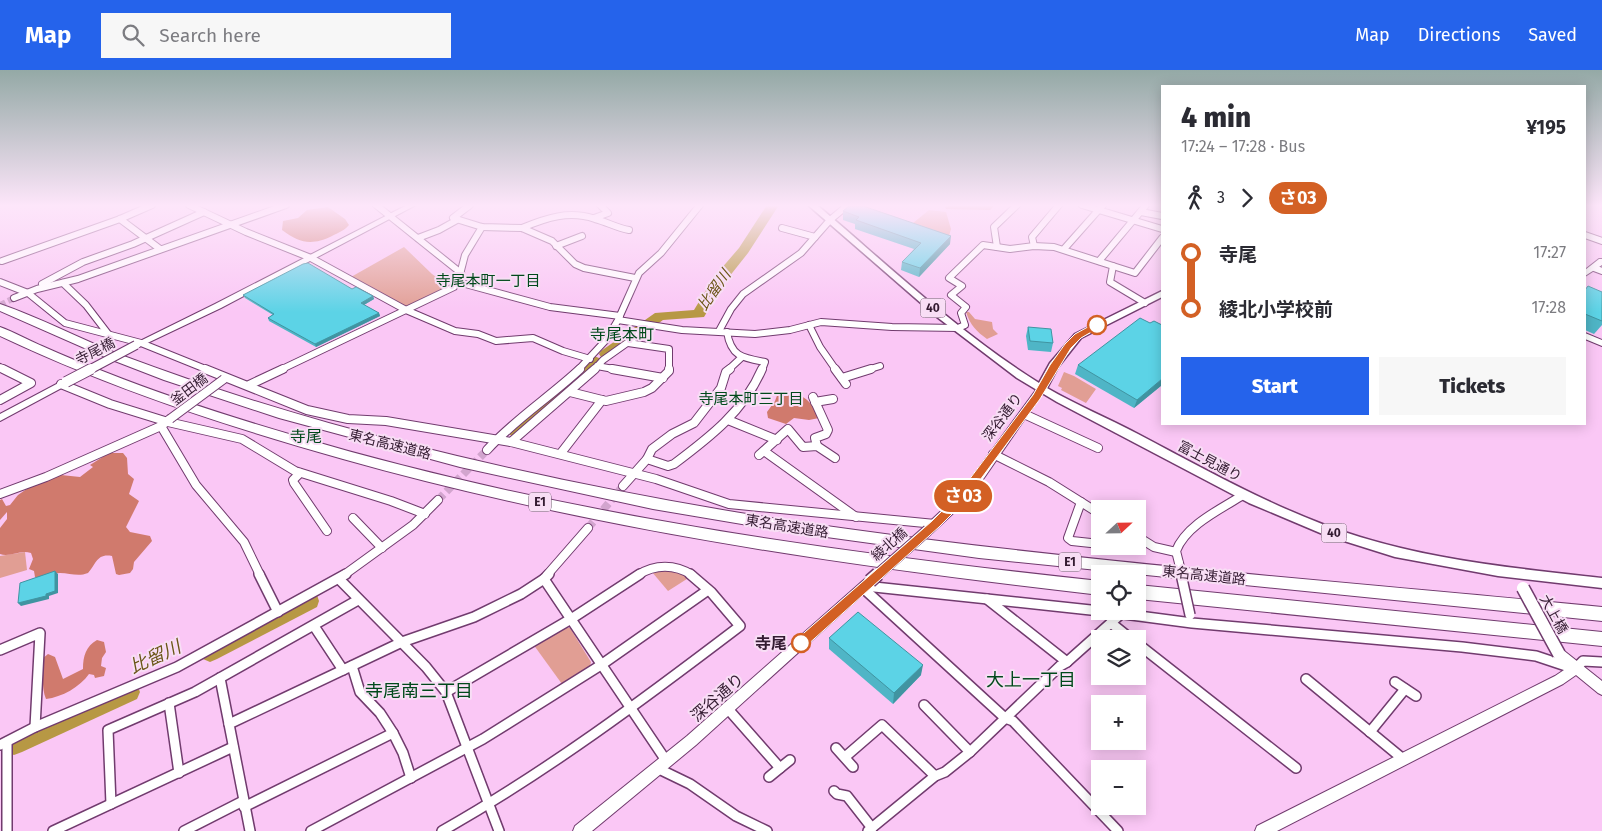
<!DOCTYPE html>
<html lang="en">
<head>
<meta charset="utf-8">
<style>
	body { margin:0; font-family:"Fira Sans","Noto Sans JP",sans-serif; background:#f7f7f7; color:#2b2b33; height:100vh; display:flex; flex-direction:column; font-size:19px; white-space:nowrap }
	* { box-sizing:border-box; margin:0 }
	p { font-size:16px; color:#7c7c81 }
	.icon { flex:none; width:28px; height:28px; fill:none; stroke:currentColor; stroke-width:2; stroke-linecap:round; stroke-linejoin:round }
	.map { position:relative; flex:1; overflow:hidden }
	.drawer { position:absolute; left:1161px; top:15px; width:425px; height:340px; display:flex; flex-direction:column; background:#fff; border-radius:0px; box-shadow:0 2px 12px #0003 }
	.drawer>* { flex:none }
	.badge { padding:0 10px; border-radius:16px; font-size:18px; line-height:32px }
	.needle { width:32px; rotate:68deg }
	.fabs { position:absolute; left:1091px; top:430px; display:grid; gap:10px }
	.fabs a { display:grid; place-items:center; width:55px; height:55px; border-radius:0px; background:#fff; box-shadow:0 2px 12px #0003; font-size:25px }
	.map>.badge { position:absolute; translate:-50% -50%; box-shadow:0 0 0 2px #fff }
	.legs { display:flex; align-items:center; gap:8px; height:55px; padding:0 20px; font-size:16px }
	.legs p { margin-inline-start:auto }
	.headline { display:flex; align-items:center; justify-content:space-between; height:85px; padding:0 20px }
	h1 { font-size:28px; font-weight:800; line-height:38px }
	.action { display:flex; gap:10px; margin-top:auto; padding:10px 20px }
	.action a { flex:1; height:58px; border-radius:0px; background:#2563eb; color:#fff; font-size:20px; font-weight:800; line-height:58px; text-align:center }
	.action a+a { background:#f7f7f7; color:#2b2b33 }
	ul { padding:0 20px; list-style:none }
	li { display:flex; align-items:center; gap:18px; height:55px; font-size:19px }
	li i { display:grid; place-items:center; width:8px; height:100%; margin:0 6px; background:currentColor }
	li i::after { content:''; width:12px; height:12px; margin:-6px; border:4px solid; border-radius:50%; background:#fff }
	li p { margin-inline-start:auto }
	li:first-child i { background:linear-gradient(#0000 50%,currentColor 0) }
	li:last-child i { background:linear-gradient(currentColor 50%,#0000 0) }
	header { display:flex; align-items:center; gap:30px; box-sizing:border-box; height:70px; padding:0 25px; background:#2563eb; color:#fff }
	header strong { font-size:24px }
	nav { display:flex; gap:28px; margin-inline-start:auto; font-size:18px }
	.search { width:350px; height:45px; background:#f7f7f7; display:flex; align-items:center; gap:12px; box-sizing:border-box; padding:0 18px; border-radius:0px; color:#7c7c81; font-size:19px }
	.map>svg:first-child { display:block }
	.green { fill:#e19e94 }
	.forest { fill:#d07a6d }
	.lines { fill:none; stroke-linecap:round; stroke-linejoin:round }
	.river { fill:#b79844; fill-rule:evenodd }
	.street-tunnel-far1 { stroke:#d2a5ce; stroke-width:6; stroke-dasharray:6 3; stroke-linecap:butt }
	.street-tunnel { stroke:#d2a5ce; stroke-width:8; stroke-dasharray:8 4; stroke-linecap:butt }
	.street-far2-casing { stroke:#713b6e; stroke-width:8 }
	.street-far1-casing { stroke:#713b6e; stroke-width:10 }
	.street-casing { stroke:#713b6e; stroke-width:12 }
	.secondary-casing { stroke:#713b6e; stroke-width:2 }
	.primary-casing { stroke:#713b6e; stroke-width:3 }
	.highway-casing { stroke:#713b6e; stroke-width:2 }
	.street-far2 { stroke:#fff; stroke-width:6 }
	.street-far1 { stroke:#fff; stroke-width:8 }
	.street { stroke:#fff; stroke-width:9 }
	.secondary { fill:#fff; fill-rule:evenodd }
	.primary { fill:#fff; fill-rule:evenodd }
	.highway { fill:#fff; fill-rule:evenodd }
	.street-bridge-far1-casing { stroke:#713b6e; stroke-width:10; stroke-linecap:butt }
	.street-bridge-casing { stroke:#713b6e; stroke-width:12; stroke-linecap:butt }
	.secondary-bridge-far2-casing { stroke:#713b6e; stroke-width:10; stroke-linecap:butt }
	.secondary-bridge-far1-casing { stroke:#713b6e; stroke-width:12; stroke-linecap:butt }
	.secondary-bridge-casing { stroke:#713b6e; stroke-width:15; stroke-linecap:butt }
	.street-bridge-far1 { stroke:#fff; stroke-width:8 }
	.street-bridge { stroke:#fff; stroke-width:9 }
	.secondary-bridge-far2 { stroke:#fff; stroke-width:8 }
	.secondary-bridge-far1 { stroke:#fff; stroke-width:10 }
	.secondary-bridge { stroke:#fff; stroke-width:12 }
	.wall { fill:#4fb5c6 }
	.shaded-wall { fill:#4094a1 }
	.building { fill:#5cd3e6; stroke:#4094a1 }
	.line-1 { fill:#d36024; stroke:#fff }
	.stop-1-dot { fill:#fff; stroke:#d36024; stroke-width:2.5 }
	.labels { text-anchor:middle; stroke-width:4; stroke-linejoin:round; paint-order:stroke }
	.shield { fill:#f8def5; stroke:#6e566c; stroke-width:1 }
	.shield-label { font-size:12px; font-weight:bold; fill:#331b31 }
	.street-label { font-size:14px; fill:#331b31; stroke:#f8def5 }
	.neighbourhood-label { font-size:15px; fill:#00491b; stroke:#f8def5 }
	.water-label { font-size:15px; font-style:italic; fill:#6a5516; stroke:#f8def5 }
	.quarter-label { font-size:16px; fill:#00491b; stroke:#f8def5 }
	.near-stop-label { font-size:16px; font-weight:bold; fill:#331b31; stroke:#f8def5; text-anchor:end }
	.near-street-label { font-size:16px; fill:#331b31; stroke:#f8def5 }
	.near-water-label { font-size:18px; font-style:italic; fill:#6a5516; stroke:#f8def5 }
	.near-neighbourhood-label { font-size:18px; fill:#00491b; stroke:#f8def5 }
</style>
</head>
<body>
<header>
<strong>Map</strong>
<div class="search"><svg class="icon" aria-label="search" viewBox="0 0 24 24"><circle cx="10" cy="10" r="6"/><path d="M15 15l6 6"/></svg>Search here</div>
<nav><a>Map</a><a>Directions</a><a>Saved</a></nav>
</header>
<div class="map">
<svg width="1602" height="761" viewBox="0 0 1602 761">
	<rect width="100%" height="100%" fill="#fac7f5"/>
	<!-- green -->
	<g class="green">
		<polygon points="929,140 946,142 951,159 949,166 907,158"/>
		<polygon points="404,177 432,204 450,217 407,237 351,207"/>
		<path d="M 966,242 L 969,242 L 975,249 L 992,252 L 993,259 L 998,264 L 987,269 C 977,262 970,255 966,242 Z"/>
		<polygon points="1064,302 1074,306 1096,319 1086,333 1061,320 1062,318 1058,316"/>
		<polygon points="25,482 27,500 0,508 0,486"/>
		<polygon points="665,499 679,501 690,507 668,521 652,502"/>
		<polygon points="565,557 570,558 591,592 590,596 562,614 533,574"/>
	</g>
	<!-- forest -->
	<g class="forest">
		<polygon points="951,135 989,135 994,136 990,140 946,139 945,137"/>
		<path d="M 328,137 L 345,149 L 349,155 C 345,160 338,163 332,166 C 311,176 300,173 282,160 L 283,151 L 298,148 L 307,140 Z"/>
		<path d="M 780,321 C 802,323 811,329 819,348 L 809,350 L 794,348 L 786,354 L 768,348 L 767,342 L 775,331 L 778,323 Z"/>
		<path d="M 109,383 L 123,383 L 127,388 L 128,404 L 134,409 L 129,424 L 139,431 L 126,457 L 130,462 L 150,466 L 152,471 L 134,492 L 133,499 L 130,503 L 119,505 L 116,504 L 112,486 C 97,483 96,494 88,503 C 78,507 70,503 60,503 C 51,503 45,508 35,507 L 34,501 L 29,499 L 33,489 L 31,483 C 20,479 10,488 0,484 L 0,458 L 7,449 L 7,442 L 0,450 L 0,430 L 2,429 L 6,436 L 10,435 L 18,425 L 31,416 L 61,405 L 80,407 L 93,397 L 90,395 Z"/>
		<path d="M 97,570 L 104,572 L 106,582 L 102,588 L 101,596 L 106,598 L 104,606 L 95,608 L 94,605 L 89,604 C 80,617 62,627 46,629 C 41,617 44,603 42,589 L 48,584 L 55,587 L 63,609 L 83,599 C 83,586 86,576 97,570 Z"/>
	</g>
	<g class="lines">
		<!-- river -->
		<g class="river">
			<polygon points="767,135 779,135 748,183 725,212 704,247 663,250 611,287 601,287 599,284 601,281 655,243 694,240 714,207 739,178"/>
			<polygon points="594,286 599,288 601,291 599,294 560,332 519,364 513,366 507,364 505,360 507,356 550,324 589,288"/>
			<polygon points="310,523 317,525 319,531 317,537 217,589 210,592 203,589 200,583 203,577"/>
			<polygon points="130,613 137,615 140,622 137,629 22,682 14,685 6,682 3,675 6,668"/>
		</g>
		<!-- street-tunnel-far1 -->
		<polyline class="street-tunnel-far1" points="0,235 14,228"/>
		<!-- street-tunnel -->
		<g class="street-tunnel">
			<polyline points="438,430 487,380"/>
			<polyline points="588,458 623,416"/>
		</g>
		<!-- street-far2 casing -->
		<g class="street-far2-casing">
			<g id="street-far2">
				<polyline points="189,135 246,162 311,188 406,240 455,261 478,264 496,271 533,268 563,281 590,289"/>
				<polyline points="376,135 461,203"/>
				<polyline points="470,135 453,148 482,157 522,158 552,171 575,194 584,198 635,208"/>
				<polyline points="1082,135 1162,159"/>
				<polyline points="1141,142 1162,146"/>
				<polyline points="594,148 608,143 600,135"/>
				<polyline points="120,149 160,179"/>
				<path d="M 522,158 C 546,148 569,140 595,149 C 607,152 617,158 629,160"/>
				<polyline points="782,158 815,167"/>
				<polyline points="1585,165 1602,171"/>
				<polyline points="418,168 439,160 457,150"/>
				<polyline points="556,176 582,166"/>
				<polyline points="1034,176 1032,167 1059,135"/>
				<polyline points="997,177 994,157 1017,135"/>
				<polyline points="1064,179 1103,135"/>
				<polyline points="2,191 120,149 152,135"/>
				<polyline points="1099,191 1146,135"/>
				<polyline points="1113,196 1135,203 1162,168"/>
				<polyline points="1594,198 1602,201"/>
				<polyline points="0,212 28,223 65,253 141,273 208,300"/>
				<polyline points="458,212 550,237 620,246"/>
				<polyline points="63,213 86,235 109,265"/>
				<polyline points="42,214 83,192 133,174 204,142"/>
				<polyline points="14,228 37,219 78,209 286,135"/>
				<polyline points="618,250 682,260 755,264 790,260 821,252 892,257 958,258 965,255 961,243 966,237 951,225 962,216 949,208 983,175 1010,179 1034,176 1054,177 1113,196 1110,212 1145,233"/>
				<polyline points="809,255 820,277 836,300"/>
				<polyline points="719,261 731,239 743,224 801,183 830,150 848,135"/>
				<path d="M 727,262 C 731,287 743,288 765,292 L 762,300"/>
				<polyline points="628,273 669,279 669,300"/>
				<polyline points="597,296 619,300"/>
				<polyline points="0,297 6,300"/>
				<polyline points="280,300 454,217 458,212 465,185 482,157"/>
				<polyline points="578,300 606,270 618,250 639,203 661,183 700,135"/>
				<polyline points="594,300 603,290 651,256"/>
				<polyline points="728,300 742,287"/>
				<polyline points="867,300 880,296"/>
			</g>
		</g>
		<!-- street-far1 casing -->
		<g class="street-far1-casing">
			<g id="street-far1">
				<polyline points="205,299 307,340 348,349 386,351 511,372 656,409 729,434 935,454"/>
				<polyline points="612,299 663,308"/>
				<polyline points="835,299 846,314"/>
				<polyline points="842,308 871,299"/>
				<polyline points="61,314 110,334 168,352 242,369 295,401 391,431 425,444"/>
				<polyline points="249,315 283,299"/>
				<polyline points="570,322 606,331 644,322 652,318 669,301 669,299"/>
				<polyline points="813,327 828,360 826,364 815,368 817,376"/>
				<polyline points="0,330 31,313 3,299"/>
				<polyline points="815,332 833,329"/>
				<polyline points="1024,344 1098,378"/>
				<polyline points="170,349 161,356 196,415 244,472 260,505"/>
				<polyline points="728,350 777,370"/>
				<polyline points="511,372 595,299"/>
				<path d="M 487,380 C 514,350 550,327 580,299"/>
				<polyline points="764,381 856,447"/>
				<polyline points="561,383 602,330"/>
				<polyline points="993,384 1049,412 1100,444"/>
				<polyline points="759,385 788,359 803,377 817,376 835,388"/>
				<polyline points="647,389 652,379 672,364 694,353 721,318 726,302 730,299"/>
				<polyline points="300,403 293,410 294,413 327,461"/>
				<path d="M 623,416 L 647,389 L 668,396 L 674,394 C 710,367 744,341 762,299"/>
				<polyline points="0,424 46,407 161,356"/>
				<polyline points="1081,432 1068,468 1072,471 1100,474"/>
				<polyline points="353,448 382,478"/>
				<polyline points="1138,467 1154,477 1176,482"/>
				<polyline points="1116,476 1123,476"/>
				<path d="M 1179,493 L 1176,481 C 1186,455 1221,439 1243,425"/>
				<polyline points="344,505 413,455 438,430"/>
				<polyline points="547,505 588,458"/>
				<path d="M 638,505 C 655,494 675,494 692,505"/>
			</g>
		</g>
		<!-- street casing -->
		<g class="street-casing">
			<g id="street">
				<polyline points="259,504 278,542"/>
				<polyline points="339,509 426,597 446,622 499,761"/>
				<polyline points="544,509 667,692"/>
				<polyline points="865,516 1100,541"/>
				<polyline points="863,518 1005,648 1013,651 1118,761"/>
				<polyline points="987,529 1067,592"/>
				<polyline points="1101,541 1192,553 1462,577 1536,586 1575,599 1583,591 1602,592"/>
				<polyline points="1111,553 1131,569"/>
				<polyline points="314,556 343,600"/>
				<polyline points="1138,574 1296,698"/>
				<polyline points="0,580 40,563 35,657"/>
				<polyline points="352,596 360,622 380,643 393,663 403,683 411,708"/>
				<polyline points="220,608 229,654"/>
				<polyline points="1306,609 1403,689"/>
				<polyline points="1395,612 1416,626"/>
				<polyline points="446,622 571,549 640,504"/>
				<polyline points="169,633 179,703"/>
				<polyline points="924,635 970,682"/>
				<polyline points="728,639 780,698 769,707"/>
				<polyline points="1370,662 1405,619"/>
				<polyline points="7,672 7,761"/>
				<polyline points="0,675 35,657 177,597 346,504"/>
				<polyline points="836,678 853,697"/>
				<polyline points="845,687 882,655 935,706"/>
				<polyline points="780,698 790,690"/>
				<polyline points="659,699 690,714 736,746 767,761"/>
				<polyline points="834,721 837,724 847,726 872,758"/>
				<polyline points="111,734 108,660 195,622 358,530"/>
				<polyline points="244,737 393,663"/>
				<polyline points="53,761 233,677"/>
				<polyline points="184,761 243,731"/>
				<polyline points="250,761 229,654 402,572 474,547 521,524 544,509 549,504"/>
				<polyline points="311,761 483,669 601,595 708,520"/>
				<path d="M 442,761 C 548,701 644,629 740,556 L 711,522 L 690,504"/>
				<polyline points="868,761 935,706 945,702 970,682 1060,596 1067,592 1122,543"/>
			</g>
		</g>
		<!-- secondary casing -->
		<g class="secondary-casing">
			<g id="secondary">
				<polygon points="407,135 416,135 221,238 139,277 136,278 132,275 215,234"/>
				<polygon points="1599,189 1602,189 1602,195 1585,206 1585,200"/>
				<polygon points="1585,263 1602,270 1602,276 1585,269"/>
				<polygon points="66,309 69,310 71,312 69,314 0,351 0,344"/>
				<polygon points="1041,316 1044,317 1046,319 1044,321 984,408 964,433 932,463 924,463 923,460 924,457 956,427 976,402 1038,317"/>
				<polygon points="870,506 874,508 876,511 874,514 696,675 592,761 573,761 575,756 687,666 866,508"/>
				<polygon points="1559,579 1563,580 1602,611 1602,625 1598,623 1576,605 1563,614 1277,761 1255,761 1257,756 1555,606 1567,598 1555,588 1553,584 1555,580"/>
			</g>
		</g>
		<!-- primary casing -->
		<g class="primary-casing">
			<path id="primary" d="M 808,135 L 817,135 C 889,196 959,263 1039,313 L 1050,293 L 1075,264 L 1162,221 L 1162,227 L 1081,268 L 1058,297 L 1047,318 C 1076,335 1108,348 1138,364 C 1210,402 1282,443 1360,467 C 1438,491 1521,499 1602,508 L 1602,518 L 1498,506 L 1395,487 L 1325,465 L 1249,433 L 1057,332 L 1017,308 L 937,247 Z"/>
		</g>
		<!-- highway casing -->
		<g class="highway-casing">
			<g id="highway">
				<path d="M 0,234 C 41,248 80,269 121,285 C 214,320 308,349 404,373 C 551,410 699,439 848,459 C 1099,494 1351,512 1602,537 L 1602,551 L 979,488 L 783,461 L 653,439 L 460,397 L 279,348 L 164,310 L 107,288 L 0,241 Z"/>
				<path d="M 0,257 C 14,262 28,270 42,276 C 62,285 84,294 105,302 C 168,327 234,348 299,367 C 560,444 830,482 1100,511 L 1100,525 C 845,496 591,459 343,389 C 226,356 110,318 0,266 Z"/>
				<polygon points="1138,515 1602,562 1602,576 1138,529"/>
			</g>
		</g>
		<!-- street-far2 -->
		<use href="#street-far2" class="street-far2"/>
		<!-- street-far1 -->
		<use href="#street-far1" class="street-far1"/>
		<!-- street -->
		<use href="#street" class="street"/>
		<!-- secondary -->
		<use href="#secondary" class="secondary"/>
		<!-- primary -->
		<use href="#primary" class="primary"/>
		<!-- highway -->
		<use href="#highway" class="highway"/>
		<!-- street-bridge-far1 casing -->
		<g class="street-bridge-far1-casing">
			<g id="street-bridge-far1">
				<polyline points="170,349 224,309"/>
				<polyline points="1179,493 1182,505"/>
			</g>
		</g>
		<!-- street-bridge casing -->
		<g class="street-bridge-casing">
			<polyline id="street-bridge" points="1181,504 1190,545"/>
		</g>
		<!-- secondary-bridge-far2 casing -->
		<g class="secondary-bridge-far2-casing">
			<polyline id="secondary-bridge-far2" points="89,300 136,275"/>
		</g>
		<!-- secondary-bridge-far1 casing -->
		<g class="secondary-bridge-far1-casing">
			<g id="secondary-bridge-far1">
				<polyline points="66,312 91,299"/>
				<polyline points="877,505 928,460"/>
			</g>
		</g>
		<!-- secondary-bridge casing -->
		<g class="secondary-bridge-casing">
			<g id="secondary-bridge">
				<polyline points="870,511 878,504"/>
				<polyline points="1523,518 1559,584"/>
			</g>
		</g>
		<!-- street-bridge-far1 -->
		<use href="#street-bridge-far1" class="street-bridge-far1"/>
		<!-- street-bridge -->
		<use href="#street-bridge" class="street-bridge"/>
		<!-- secondary-bridge-far2 -->
		<use href="#secondary-bridge-far2" class="secondary-bridge-far2"/>
		<!-- secondary-bridge-far1 -->
		<use href="#secondary-bridge-far1" class="secondary-bridge-far1"/>
		<!-- secondary-bridge -->
		<use href="#secondary-bridge" class="secondary-bridge"/>
	</g>
	<!-- wall -->
	<g class="wall">
		<polygon points="843,141 950,174 919,207 901,200 902,192 914,179 855,159 855,154 843,150"/>
		<polygon points="352,219 373,226 374,229 364,235 379,243 380,246 316,277 269,251 268,248 273,245 245,228 243,225"/>
		<polygon points="1585,220 1602,222 1602,255 1594,264 1585,260"/>
		<polygon points="1028,257 1053,273 1051,282 1028,280 1026,266"/>
		<polygon points="1078,295 1162,315 1134,338 1075,304"/>
		<polygon points="829,568 921,605 893,634 829,579"/>
	</g>
	<!-- shaded-wall -->
	<g class="shaded-wall">
		<polygon points="951,166 950,174 919,207 920,198"/>
		<polygon points="373,226 374,229 362,236 361,233"/>
		<polygon points="379,243 380,246 316,277 315,274"/>
		<polygon points="1162,309 1162,315 1134,338 1137,330"/>
		<polygon points="55,501 58,504 58,523 49,526 49,529 21,536 18,533 46,524"/>
		<polygon points="923,595 921,605 893,634 894,623"/>
	</g>
	<!-- building -->
	<g class="building">
		<polygon points="850,135 860,135 951,166 920,198 902,192 921,173 856,150 859,147 843,141"/>
		<polygon points="308,193 352,219 356,217 373,226 361,233 379,243 315,274 268,248 274,244 243,225 303,194"/>
		<polygon points="1588,216 1602,222 1602,251 1585,244 1585,220"/>
		<polygon points="1140,248 1150,253 1154,251 1162,255 1162,309 1137,330 1078,295"/>
		<polygon points="1028,257 1051,259 1053,273 1030,271"/>
		<polygon points="55,501 55,521 46,524 46,526 18,533 20,513"/>
		<polygon points="858,542 923,595 894,623 829,568"/>
	</g>
	<!-- sky -->
	<linearGradient id="sky" x2="0" y2="1"><stop stop-color="#94a9a6"/><stop offset="0.56" stop-color="#fde6fa"/><stop offset="1" stop-color="#fde6fa" stop-opacity="0"/></linearGradient>
	<rect width="1602" height="242" fill="url(#sky)"/>
	<!-- line-1 -->
	<polygon class="line-1" points="1097,252 1100,253 1100,257 1081,268 1071,278 1040,329 963,433 939,457 805,577 801,578 797,577 795,573 797,569 932,451 956,427 1033,325 1050,295 1065,274 1075,264"/>
	<!-- markers -->
	<g class="stop-1-dot">
		<circle cx="1097" cy="255" r="9"/>
		<circle cx="801" cy="573" r="9"/>
	</g>
	<g class="labels">
		<!-- shield labels -->
		<g class="shield">
			<rect x="920.5" y="228.5" width="25" height="19" rx="4"/>
			<rect x="529" y="422.5" width="22" height="19" rx="4"/>
			<rect x="1321.5" y="453.5" width="25" height="19" rx="4"/>
			<rect x="1059" y="482.5" width="22" height="19" rx="4"/>
		</g>
		<g class="shield-label">
			<text x="933" y="242">40</text>
			<text x="540" y="436">E1</text>
			<text x="1334" y="467">40</text>
			<text x="1070" y="496">E1</text>
		</g>
		<!-- street labels -->
		<g class="street-label">
			<text transform="translate(95 281) rotate(-27)" y="5">寺尾橋</text>
			<text transform="translate(189 319) rotate(-37)" y="5">釜田橋</text>
			<text transform="translate(1002 347) rotate(-53)" y="5">深谷通り</text>
			<text transform="translate(390 374) rotate(14)" y="5">東名高速道路</text>
			<text transform="translate(1210 391) rotate(28)" y="5">富士見通り</text>
			<text transform="translate(787 456) rotate(9)" y="5">東名高速道路</text>
			<text transform="translate(889 474) rotate(-41)" y="5">綾北橋</text>
			<text transform="translate(1204 505) rotate(6)" y="5">東名高速道路</text>
			<text transform="translate(1554 544) rotate(61)" y="5">大上橋</text>
		</g>
		<!-- neighbourhood labels -->
		<g class="neighbourhood-label">
			<text x="488" y="216">寺尾本町一丁目</text>
			<text x="751" y="334">寺尾本町三丁目</text>
		</g>
		<!-- water labels -->
		<g class="water-label">
			<text transform="translate(714 220) rotate(-55)" y="5">比留川</text>
		</g>
		<!-- quarter labels -->
		<g class="quarter-label">
			<text x="622" y="270">寺尾本町</text>
			<text x="306" y="372">寺尾</text>
		</g>
		<!-- near-stop labels -->
		<g class="near-stop-label">
			<text x="787" y="579">寺尾</text>
		</g>
		<!-- near-street labels -->
		<g class="near-street-label">
			<text transform="translate(717 627) rotate(-41)" y="6">深谷通り</text>
		</g>
		<!-- near-water labels -->
		<g class="near-water-label">
			<text transform="translate(155 587) rotate(-25)" y="6">比留川</text>
		</g>
		<!-- near-neighbourhood labels -->
		<g class="near-neighbourhood-label">
			<text x="1031" y="616">大上一丁目</text>
			<text x="419" y="627">寺尾南三丁目</text>
		</g>
	</g>
</svg>
<div class="fabs">
<a><svg class="needle" viewBox="-14 -14 28 28"><path d="M0-13l5 13h-10z" fill="#e53935"/><path d="M0 13l5-13h-10z" fill="#7c7c81"/></svg></a>
<a><svg class="icon" aria-label="locate" viewBox="0 0 24 24"><circle cx="12" cy="12" r="6"/><path d="M12 2v4M12 18v4M2 12h4M18 12h4"/></svg></a>
<a><svg class="icon" aria-label="layers" viewBox="0 0 24 24"><path d="M12 4l9 5-9 5-9-5zM3 14l9 5 9-5"/></svg></a>
<a>+</a>
<a>−</a>
</div>
<b class="badge" style="left:963px;top:426px;background:#d36024;color:#fff">さ03</b>
<section class="drawer">
<div class="headline"><div><h1>4 min</h1><p>17:24 – 17:28 · Bus</p></div><b>¥195</b></div>
<div class="legs"><svg class="icon" aria-label="walk" viewBox="0 0 24 24"><circle cx="13" cy="4" r="2"/><path d="M13 8l-2 6 4 7M11 14l-3 7M7 12l3-4h3l4 4"/></svg>3<svg class="icon" aria-label="forward" viewBox="0 0 24 24"><path d="M9 5l7 7-7 7"/></svg><b class="badge" style="background:#d36024;color:#fff">さ03</b></div>
<ul>
<li><i style="color:#d36024"></i><b>寺尾</b><p>17:27</p></li>
<li><i style="color:#d36024"></i><b>綾北小学校前</b><p>17:28</p></li>
</ul>
<div class="action"><a>Start</a><a>Tickets</a></div>
</section>
</div>
</body>
</html>
